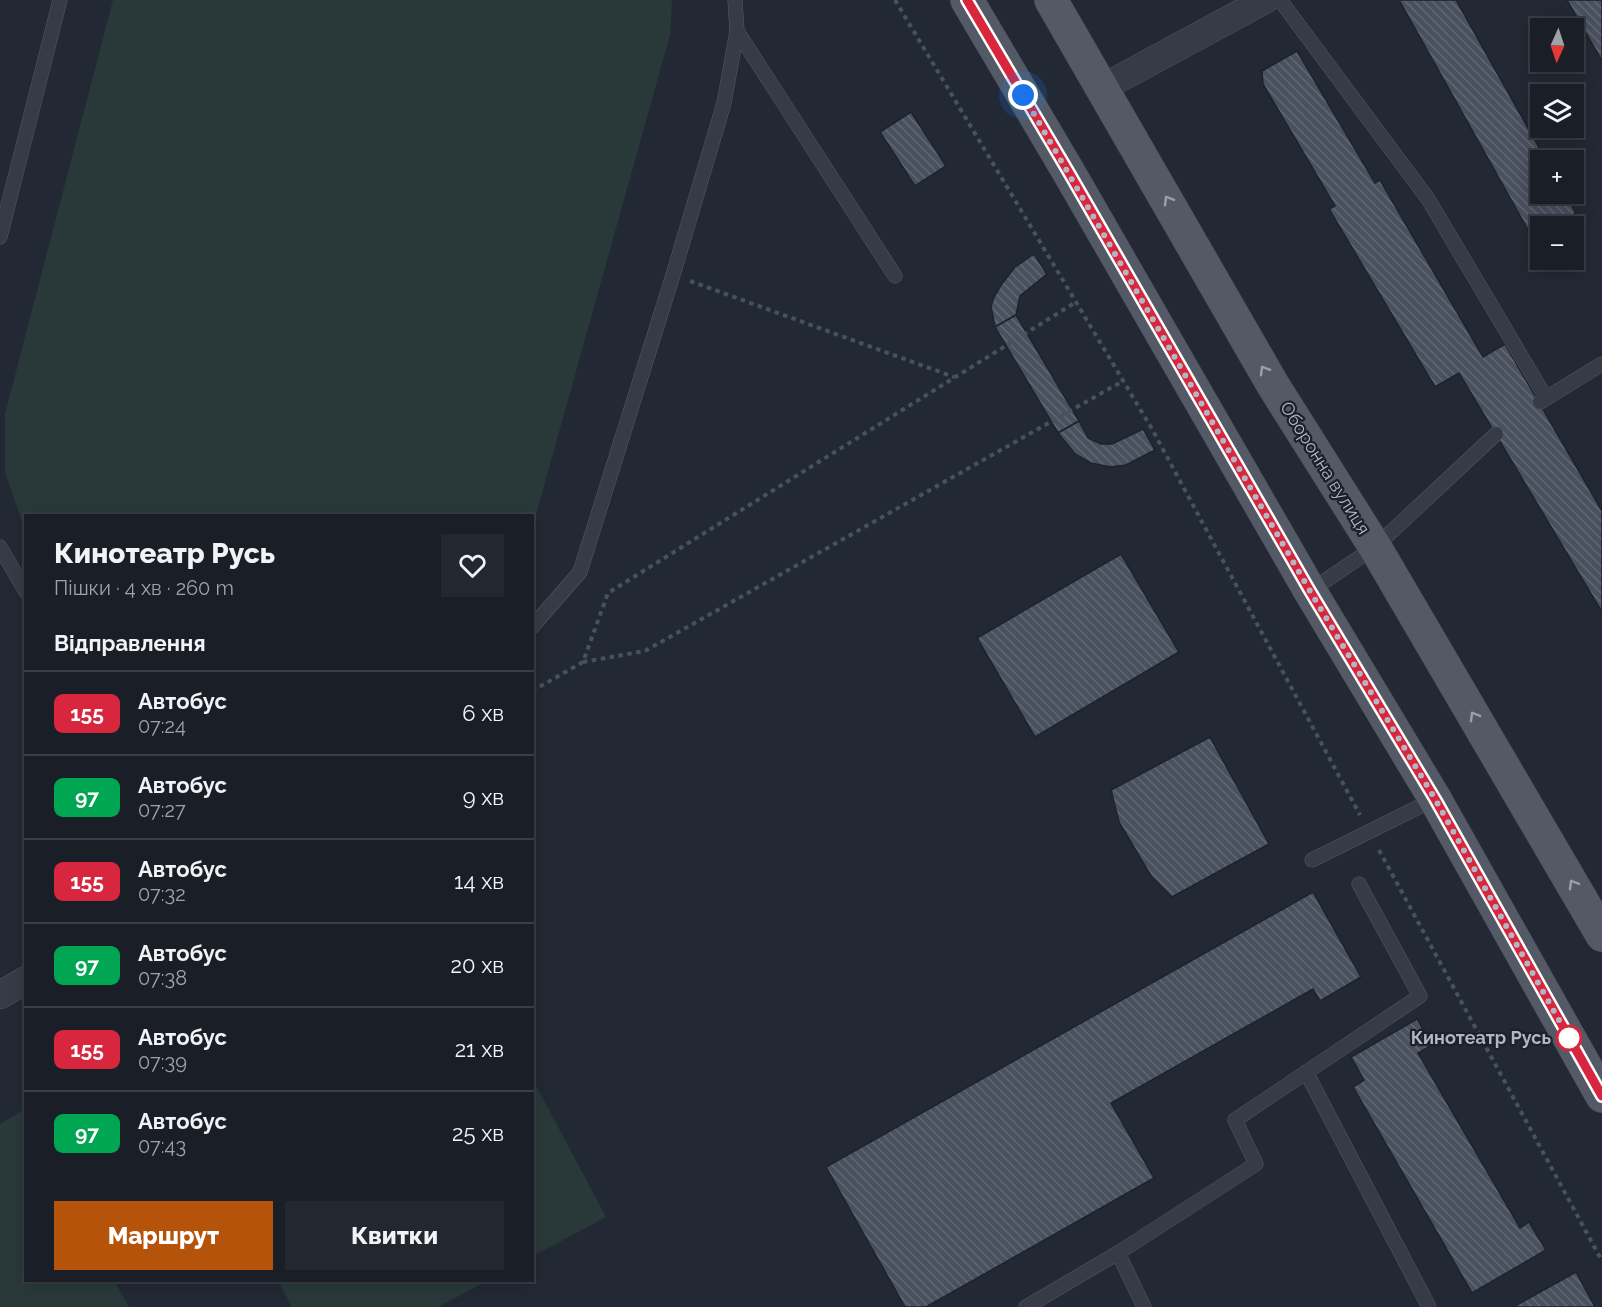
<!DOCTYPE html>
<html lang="uk">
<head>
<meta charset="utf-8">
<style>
	body { margin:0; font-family:Raleway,sans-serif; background:#23272f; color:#f1f3f6; height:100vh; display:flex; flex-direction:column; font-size:22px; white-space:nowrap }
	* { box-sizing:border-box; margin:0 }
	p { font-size:20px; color:#9fa2a7 }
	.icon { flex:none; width:33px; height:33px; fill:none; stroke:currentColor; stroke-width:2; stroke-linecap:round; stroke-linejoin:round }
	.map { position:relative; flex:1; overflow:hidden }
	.side { position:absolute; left:24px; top:514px; width:510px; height:768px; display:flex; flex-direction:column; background:#1a1f27; border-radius:0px; box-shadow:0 3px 15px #0003,0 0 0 2px #383d44 }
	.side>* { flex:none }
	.badge { padding:0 12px; border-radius:9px; font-size:21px; line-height:39px }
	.needle { width:39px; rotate:183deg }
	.fabs { position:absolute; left:1530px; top:18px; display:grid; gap:12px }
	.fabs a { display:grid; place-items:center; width:54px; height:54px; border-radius:0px; background:#1a1f27; box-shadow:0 3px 15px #0003,0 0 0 2px #383d44; font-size:30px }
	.you { position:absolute; width:30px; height:30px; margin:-15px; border:4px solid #fff; border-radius:50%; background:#1a73e8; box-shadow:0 0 0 9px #1a73e833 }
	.map>.badge { position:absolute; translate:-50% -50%; box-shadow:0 0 0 3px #fff }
	h2 { padding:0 30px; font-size:22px; line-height:54px }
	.round { display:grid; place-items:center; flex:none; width:63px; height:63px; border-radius:0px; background:#23272f }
	.overview { display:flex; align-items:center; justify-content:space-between; height:102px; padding:0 30px }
	h1 { font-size:28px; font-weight:800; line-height:45px }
	.action { display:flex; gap:12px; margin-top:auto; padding:12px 30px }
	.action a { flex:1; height:69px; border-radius:0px; background:#b45309; color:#fff; font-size:24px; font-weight:800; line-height:69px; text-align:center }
	.action a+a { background:#23272f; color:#f1f3f6 }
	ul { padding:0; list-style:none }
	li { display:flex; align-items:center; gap:18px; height:84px; padding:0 30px; border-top:2px solid #383d44 }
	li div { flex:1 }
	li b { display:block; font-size:22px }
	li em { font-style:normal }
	li .badge { min-width:66px; font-weight:700; text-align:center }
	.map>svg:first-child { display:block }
	.garden { fill:#29393a }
	.building { fill:url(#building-back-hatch); stroke:#1d222c; stroke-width:1.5 }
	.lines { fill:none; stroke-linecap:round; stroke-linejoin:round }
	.lane-casing { stroke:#545963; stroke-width:15 }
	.street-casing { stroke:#545963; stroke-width:28 }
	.primary-casing { stroke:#3f444f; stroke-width:34 }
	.path { stroke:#465457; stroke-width:4; stroke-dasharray:4.5 4.5; stroke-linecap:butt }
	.lane { stroke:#363b45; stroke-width:14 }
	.street { stroke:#363b45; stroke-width:27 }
	.primary { stroke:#545a65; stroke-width:33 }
	.oneway { stroke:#9a9fab }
	.line-casing { stroke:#fff; stroke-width:14 }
	.line { stroke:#d7263d; stroke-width:9 }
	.walk { stroke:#b1b6c2; stroke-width:6; stroke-dasharray:0 10.8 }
	.stop-dot { fill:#fff; stroke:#d7263d; stroke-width:3 }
	.labels { text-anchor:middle; stroke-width:4.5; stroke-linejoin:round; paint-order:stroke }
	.street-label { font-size:18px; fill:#b1b6c2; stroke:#1b202a }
	.stop-label { font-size:18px; font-weight:bold; fill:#b1b6c2; stroke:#1b202a; text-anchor:end }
</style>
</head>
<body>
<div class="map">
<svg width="1602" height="1307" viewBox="0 0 1602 1307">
	<defs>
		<pattern id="building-back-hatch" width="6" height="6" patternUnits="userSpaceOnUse" patternTransform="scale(1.5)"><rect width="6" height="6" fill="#49505e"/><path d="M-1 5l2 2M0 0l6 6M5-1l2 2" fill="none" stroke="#616773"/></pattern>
	</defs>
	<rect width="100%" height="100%" fill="#232934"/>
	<!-- garden -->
	<g class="garden">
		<polygon points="113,0 672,0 670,35 533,525 532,516 26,516 25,530 5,472 5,414"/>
		<polygon points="532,1078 606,1217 533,1256 532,1256"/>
		<polygon points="25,1109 26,1281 114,1281 129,1307 0,1307 0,1124"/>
		<polygon points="278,1281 487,1281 438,1307 292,1307"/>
	</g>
	<!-- building -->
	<g class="building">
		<polygon points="1399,0 1456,0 1546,160 1540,160 1540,194 1565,194 1576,213 1552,226 1540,226 1540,233 1532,237"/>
		<polygon points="1567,0 1602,0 1602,61"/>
		<polygon points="1297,51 1375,183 1380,180 1483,357 1505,344 1602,511 1602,612 1459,373 1435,387 1329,209 1335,206 1263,84 1262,71"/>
		<polygon points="911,112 946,166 915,186 880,132"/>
		<polygon points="1034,254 1047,274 1020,296 1016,315 995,327 991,306 994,297 1001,285 1015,267"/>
		<polygon points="1016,315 1079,421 1058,433 995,327"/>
		<polygon points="1079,421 1088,438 1101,444 1112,444 1143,429 1155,450 1126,465 1110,467 1091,463 1075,454 1058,433"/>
		<polygon points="1121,554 1179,652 1035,737 977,638"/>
		<polygon points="1210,737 1269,844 1172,897 1151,876 1119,822 1111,790"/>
		<polygon points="1313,892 1361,977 1320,1001 1313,989 1111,1103 1154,1178 926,1307 905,1307 826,1167"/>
		<polygon points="1417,1019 1432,1045 1418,1053 1520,1228 1529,1222 1546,1250 1472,1293 1353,1087 1364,1080 1351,1057"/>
		<polygon points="1576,1272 1595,1307 1513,1307"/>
	</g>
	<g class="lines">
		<!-- lane casing -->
		<g class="lane-casing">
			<g id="lane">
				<polyline points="1280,0 1428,199 1546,398"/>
				<polyline points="737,31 895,276"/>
				<polyline points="0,237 60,0"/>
				<polyline points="1540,402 1602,364"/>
				<polyline points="0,547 26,592"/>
				<polyline points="1310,591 1375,547 1496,434"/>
				<polyline points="532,627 580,572 673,275 724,103 737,31 735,0"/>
				<polyline points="1312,860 1435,799"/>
				<polyline points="1306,1072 1429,1307"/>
				<polyline points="1026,1307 1118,1253"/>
				<polyline points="1144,1307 1118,1253 1256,1164 1235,1120 1420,996 1359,884"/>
			</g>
		</g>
		<!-- street casing -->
		<g class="street-casing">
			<g id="street">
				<polyline points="1102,88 1265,0"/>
				<polyline points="0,995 26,980"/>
			</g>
		</g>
		<!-- primary casing -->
		<g class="primary-casing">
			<g id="primary">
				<polyline points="967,0 1068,171 1310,591 1435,799 1602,1096"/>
				<polyline points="1051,0 1273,385 1375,547 1602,935"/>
			</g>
		</g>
		<!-- path -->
		<g class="path">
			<polyline points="895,0 1152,429 1360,815"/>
			<polyline points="690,281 954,377"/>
			<polyline points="583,662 645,651 1123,381"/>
			<polyline points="532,691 583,662 608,593 1076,302"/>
			<polyline points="1379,850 1602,1261"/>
		</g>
		<!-- lane -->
		<use href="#lane" class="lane"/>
		<!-- street -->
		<use href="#street" class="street"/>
		<!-- primary -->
		<use href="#primary" class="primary"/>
	</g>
	<!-- one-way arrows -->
	<defs><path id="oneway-chevron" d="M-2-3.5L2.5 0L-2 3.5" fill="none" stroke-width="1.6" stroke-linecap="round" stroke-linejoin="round" transform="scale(1.5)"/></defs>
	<g class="oneway">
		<use href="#oneway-chevron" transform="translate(1168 200) rotate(-120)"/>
		<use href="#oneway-chevron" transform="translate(1264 370) rotate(-120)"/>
		<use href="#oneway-chevron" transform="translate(1474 716) rotate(-120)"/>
		<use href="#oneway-chevron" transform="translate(1573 884) rotate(-120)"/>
	</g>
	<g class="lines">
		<!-- line casing -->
		<g class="line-casing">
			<polyline id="line" points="967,0 1068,171 1310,591 1435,799 1602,1096"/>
		</g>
		<!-- line -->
		<use href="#line" class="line"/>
		<!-- walk -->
		<polyline class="walk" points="1023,95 1310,591 1435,799 1569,1038"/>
	</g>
	<!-- markers -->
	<circle class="stop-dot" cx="1569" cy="1038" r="12"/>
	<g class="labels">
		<!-- street labels -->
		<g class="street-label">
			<text transform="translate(1325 468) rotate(58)" y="6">Оборонна вулиця</text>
		</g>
		<!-- stop labels -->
		<g class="stop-label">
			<text x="1551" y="1044">Кинотеатр Русь</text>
		</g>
	</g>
</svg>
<div class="fabs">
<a><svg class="needle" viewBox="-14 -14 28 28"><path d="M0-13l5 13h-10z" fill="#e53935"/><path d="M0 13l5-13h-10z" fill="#9fa2a7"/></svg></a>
<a><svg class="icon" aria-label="layers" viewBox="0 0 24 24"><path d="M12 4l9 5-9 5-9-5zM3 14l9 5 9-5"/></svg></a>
<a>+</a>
<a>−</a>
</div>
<div class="you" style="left:1023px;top:95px"></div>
<section class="side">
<div class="overview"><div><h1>Кинотеатр Русь</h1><p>Пішки · 4 хв · 260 m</p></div><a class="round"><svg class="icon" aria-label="heart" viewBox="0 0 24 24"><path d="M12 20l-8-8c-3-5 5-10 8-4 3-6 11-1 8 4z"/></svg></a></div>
<h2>Відправлення</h2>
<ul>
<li><span class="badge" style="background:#d7263d;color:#fff">155</span><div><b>Автобус</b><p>07:24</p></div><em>6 хв</em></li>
<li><span class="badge" style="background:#00a651;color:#fff">97</span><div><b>Автобус</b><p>07:27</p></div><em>9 хв</em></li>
<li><span class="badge" style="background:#d7263d;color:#fff">155</span><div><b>Автобус</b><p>07:32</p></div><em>14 хв</em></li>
<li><span class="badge" style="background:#00a651;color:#fff">97</span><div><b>Автобус</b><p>07:38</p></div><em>20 хв</em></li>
<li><span class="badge" style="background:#d7263d;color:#fff">155</span><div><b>Автобус</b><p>07:39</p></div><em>21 хв</em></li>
<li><span class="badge" style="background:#00a651;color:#fff">97</span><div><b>Автобус</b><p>07:43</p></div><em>25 хв</em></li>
</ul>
<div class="action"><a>Маршрут</a><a>Квитки</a></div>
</section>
</div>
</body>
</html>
